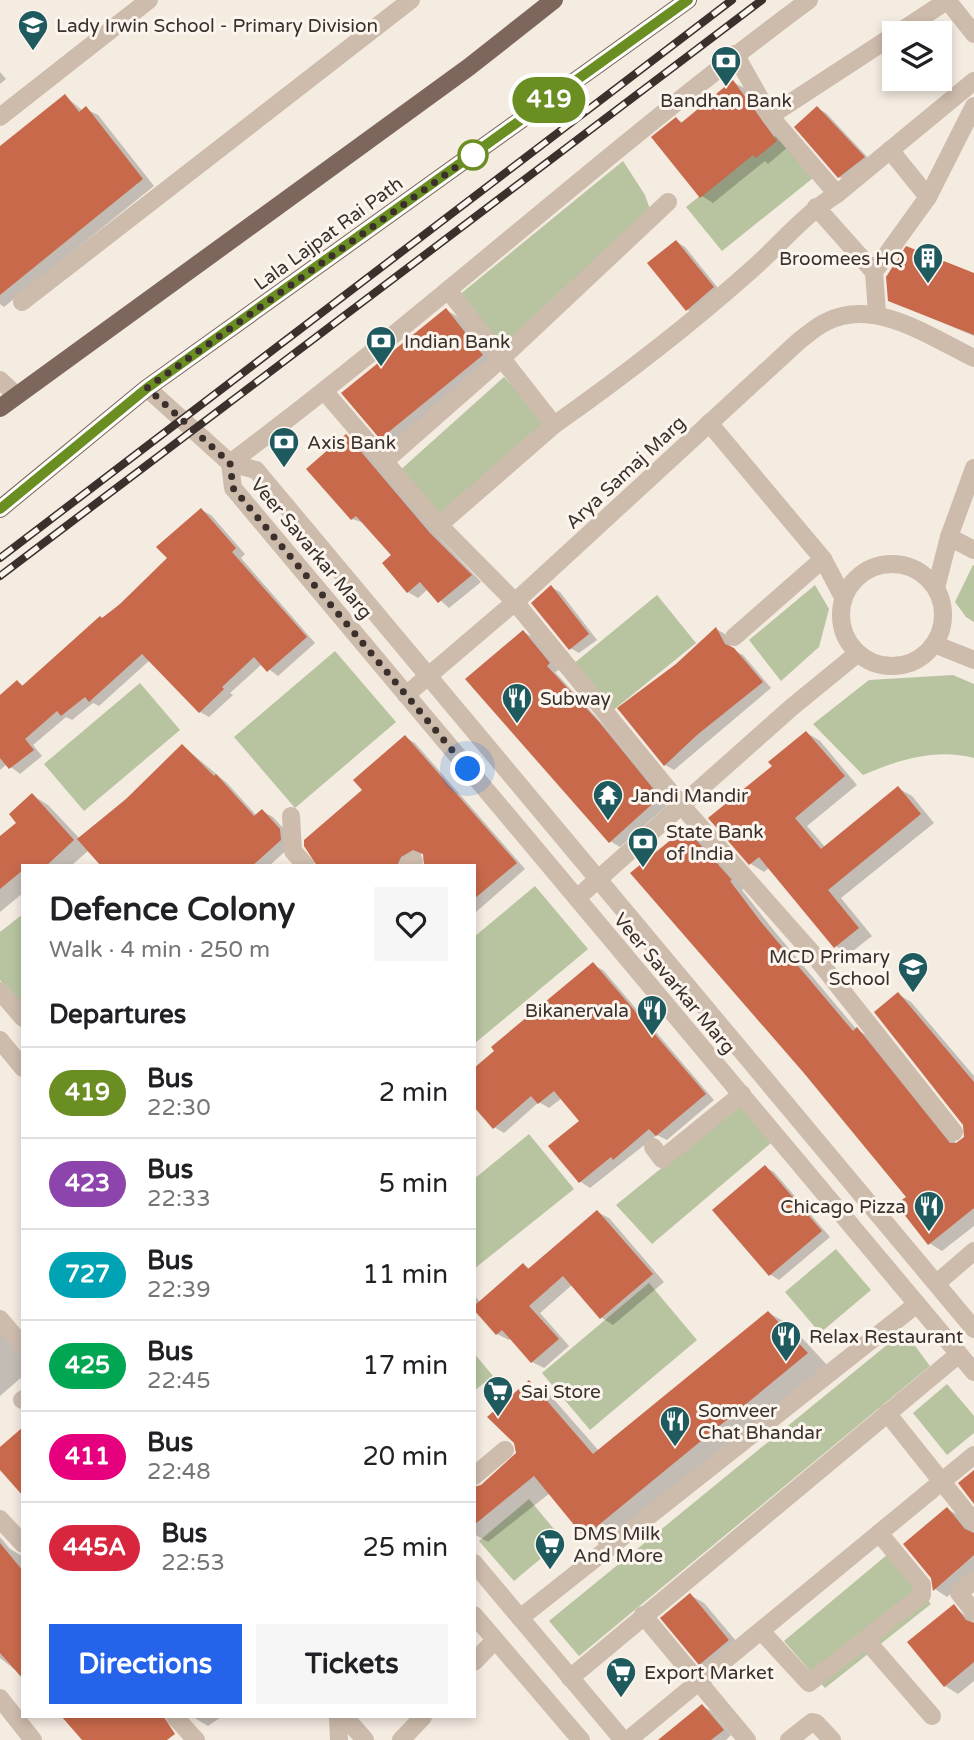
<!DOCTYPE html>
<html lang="en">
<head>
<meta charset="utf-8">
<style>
	body { margin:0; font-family:"Varela Round",sans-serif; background:#f6f6f6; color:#202124; height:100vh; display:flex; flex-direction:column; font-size:26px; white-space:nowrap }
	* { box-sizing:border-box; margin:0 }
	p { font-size:23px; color:#757577 }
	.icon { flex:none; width:38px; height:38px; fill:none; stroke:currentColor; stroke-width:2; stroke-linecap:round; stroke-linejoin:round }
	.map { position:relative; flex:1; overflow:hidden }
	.details { position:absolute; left:21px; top:864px; width:455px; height:854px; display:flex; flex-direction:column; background:#fff; border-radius:0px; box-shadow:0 4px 10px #0003 }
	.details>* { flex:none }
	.badge { padding:0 14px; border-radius:23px; font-size:24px; line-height:46px }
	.fabs { position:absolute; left:882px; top:21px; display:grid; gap:14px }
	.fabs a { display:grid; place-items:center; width:70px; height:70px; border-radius:0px; background:#fff; box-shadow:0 4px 10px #0003; font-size:35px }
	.you { position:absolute; width:35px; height:35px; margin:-18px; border:5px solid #fff; border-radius:50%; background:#1a73e8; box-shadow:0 0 0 10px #1a73e833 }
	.map>.badge { position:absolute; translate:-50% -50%; box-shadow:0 0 0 4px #fff }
	h2 { padding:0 28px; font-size:26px; line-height:63px }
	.round { display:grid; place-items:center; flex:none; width:74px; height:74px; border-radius:0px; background:#f6f6f6 }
	.head { display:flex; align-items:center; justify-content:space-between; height:119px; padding:0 28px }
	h1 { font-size:33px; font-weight:800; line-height:52px }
	.primary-button { display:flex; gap:14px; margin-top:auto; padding:14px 28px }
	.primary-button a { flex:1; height:80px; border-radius:0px; background:#2563eb; color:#fff; font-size:28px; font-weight:800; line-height:80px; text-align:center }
	.primary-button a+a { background:#f6f6f6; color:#202124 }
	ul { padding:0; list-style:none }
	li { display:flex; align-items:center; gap:21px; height:91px; padding:0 28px; border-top:2px solid #e0e0e0 }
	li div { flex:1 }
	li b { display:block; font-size:26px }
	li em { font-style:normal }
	li .badge { min-width:77px; font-weight:700; text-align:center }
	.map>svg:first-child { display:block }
	.green { fill:#b8c4a0 }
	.shadow { fill:#0003 }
	.building { fill:#c8694b }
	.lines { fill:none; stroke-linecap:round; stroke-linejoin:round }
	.minor { stroke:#cdbbac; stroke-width:18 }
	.major { stroke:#7d675c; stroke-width:18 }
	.rail-casing { stroke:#3b302b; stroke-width:8 }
	.rail { stroke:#fbf5ee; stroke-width:5; stroke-dasharray:16; stroke-linecap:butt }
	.line-casing { stroke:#fff; stroke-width:16 }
	.line { stroke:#6b8e23; stroke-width:10 }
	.walk { stroke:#3b302b; stroke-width:7; stroke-dasharray:0 12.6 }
	.stop-dot { fill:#fff; stroke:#6b8e23; stroke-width:3.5 }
	.labels { text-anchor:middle; stroke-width:6; stroke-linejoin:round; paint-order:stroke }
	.poi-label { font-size:19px; fill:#3b302b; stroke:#fbf5ee; text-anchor:start }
	.street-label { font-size:19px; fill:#3b302b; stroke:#fbf5ee }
</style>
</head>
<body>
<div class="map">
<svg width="974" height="1740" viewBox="0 0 974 1740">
	<rect width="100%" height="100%" fill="#f4ebe1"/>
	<!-- green -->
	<g class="green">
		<polygon points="778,134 813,178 722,251 686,207"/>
		<polygon points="623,161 645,195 652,215 506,355 458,296"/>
		<polygon points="504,377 548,425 440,517 397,473"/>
		<polygon points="973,565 974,566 974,622 966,617 955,602"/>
		<polygon points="815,585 829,609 819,647 781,681 749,640"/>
		<polygon points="657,595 696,643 611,712 572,665"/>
		<polygon points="335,651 396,722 295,808 234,737"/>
		<path d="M 953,675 L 974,684 L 974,758 C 936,748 898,760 863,775 L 813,724 L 869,680 Z"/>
		<polygon points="140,683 180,730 84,811 44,764"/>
		<polygon points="535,886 588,949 474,1044 474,937"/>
		<polygon points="23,914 23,1008 0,980 0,932"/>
		<polygon points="739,1105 771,1143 652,1244 616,1205"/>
		<polygon points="529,1134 574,1189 474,1269 474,1179"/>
		<polygon points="836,1249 871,1290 820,1333 785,1292"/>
		<polygon points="649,1283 697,1340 590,1430 542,1373"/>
		<polygon points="904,1331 930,1366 579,1656 549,1621"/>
		<polygon points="474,1353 493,1376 474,1391"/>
		<polygon points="947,1384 974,1416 974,1433 947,1455 913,1413"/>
		<polygon points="529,1499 563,1540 514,1581 479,1541"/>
		<polygon points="888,1554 931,1604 825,1688 784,1641"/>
	</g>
	<!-- shadow -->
	<g class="shadow">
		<polygon points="0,72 6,79 0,84"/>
		<polygon points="733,82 744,88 787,148 768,164 765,161 713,203 702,196 676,119 684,123"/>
		<polygon points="65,96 83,111 86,109 98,115 154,186 4,307 0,304 0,148"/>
		<polygon points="817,108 826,113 872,162 848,182 839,177"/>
		<polygon points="677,242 685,247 722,293 696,315 687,309"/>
		<polygon points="974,275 974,336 889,300"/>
		<polygon points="446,310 460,318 496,363 395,445 381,437"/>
		<polygon points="346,436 357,442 441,540 481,582 449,608 428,589 418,598 408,592 393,556 364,523 352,519"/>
		<polygon points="201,510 211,515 245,554 241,558 315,643 278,676 262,664 230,693 233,695 209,717 200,712 150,660 99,706 93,703 72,720 66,717 33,745 42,756 20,774 7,764 0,770 0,697 18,682 24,686 103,620 169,558"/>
		<polygon points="551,587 560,592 597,640 579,653 570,648"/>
		<polygon points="716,629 725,634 733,650 743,655 771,688 674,770 665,765 619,709 678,666"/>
		<polygon points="523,632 533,637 559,670 555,672 608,730 669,804 620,847 610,841"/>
		<polygon points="807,733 820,741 857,785 807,826 825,847 898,788 912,796 934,823 841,898 872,936 849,954 836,946 770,867 764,872 751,864 774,766"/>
		<polygon points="405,737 415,743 525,869 476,912 474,866 432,866 424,852 409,866 318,866 306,841 364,790"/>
		<polygon points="183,746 227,783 257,816 262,811 273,817 291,837 291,846 269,866 103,866 89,850 71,866 23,866 23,893 0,912 0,838 19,823 32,795 48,805 80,839 127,800"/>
		<polygon points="684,832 704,843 744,888 742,890 775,932 857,1030 870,1037 957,1144 966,1138 965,1124 898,994 911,1002 974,1076 974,1226 942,1251 929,1243 909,1197"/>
		<polygon points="593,965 603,970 714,1100 667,1140 657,1135 590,1188 581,1182 551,1146 582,1121 562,1098 549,1108 539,1102 504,1133 494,1127"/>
		<polygon points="765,1167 774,1172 830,1237 779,1280 771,1275 715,1210"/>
		<polygon points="597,1212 609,1218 664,1282 613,1325 602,1318 573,1284 540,1313 569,1346 544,1368 532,1362 511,1338 509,1340 497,1334 474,1308 474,1295 481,1303 524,1265 530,1269"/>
		<polygon points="769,1313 790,1325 828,1366 606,1548 585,1536 550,1493 488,1542 474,1534 474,1487 482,1486 517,1455 516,1442 529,1382 550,1395 599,1451"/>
		<polygon points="0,1330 23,1354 23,1376 0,1396"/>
		<polygon points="947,1509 960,1516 974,1532 974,1573 947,1597 935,1589 932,1577"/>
		<polygon points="0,1537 10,1549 22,1556 23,1676 0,1658"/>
		<polygon points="690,1595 704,1603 742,1648 714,1671 701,1664"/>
		<polygon points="954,1607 974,1622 974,1681 958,1694 945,1686"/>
		<polygon points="702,1706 711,1711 731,1735 726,1740 660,1740"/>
		<polygon points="193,1717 221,1717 208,1726"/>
	</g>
	<!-- building -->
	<g class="building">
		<polygon points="733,80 777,141 756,158 753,155 700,198 651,137 676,117 681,123"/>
		<polygon points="65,94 79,112 86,106 143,179 0,295 0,146"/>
		<polygon points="817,106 865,157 838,178 794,127"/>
		<polygon points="676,240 714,287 686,311 647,263"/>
		<polygon points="906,246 974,273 974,335 888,301 886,277"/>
		<polygon points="446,308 483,355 380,439 341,393"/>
		<polygon points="346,434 430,533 472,575 438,603 420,582 407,593 382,563 391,555 356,516 351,520 306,469"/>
		<polygon points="201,508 236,548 232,552 307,637 267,672 254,657 222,687 224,689 199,713 142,654 89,702 85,697 61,716 57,711 25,739 34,750 9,769 0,758 0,695 17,680 22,686 100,616 102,618 120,604 167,558 156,547"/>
		<polygon points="551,585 589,634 569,650 531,603"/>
		<polygon points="716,627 725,644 734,648 763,682 697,735 664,766 617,708 676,664"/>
		<polygon points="523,630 550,663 547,666 599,722 660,797 609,843 465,679"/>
		<polygon points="806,731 845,776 795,818 821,849 898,786 921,814 828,890 859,928 834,948 759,857 749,865 708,818 772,766 768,762"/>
		<polygon points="405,735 517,863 474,899 474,866 424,866 423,854 413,850 401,857 397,866 317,866 304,846 304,840 362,790 353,780"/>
		<polygon points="182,744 214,776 216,774 254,816 262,809 280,829 281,840 252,866 101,866 77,839 126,799"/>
		<polygon points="32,793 74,840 46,866 23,866 23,870 0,889 0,836 16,823 9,814"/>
		<polygon points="683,830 688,835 690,833 732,880 730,881 761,922 853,1031 857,1027 950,1143 956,1143 964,1137 963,1125 874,1012 898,992 974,1082 974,1208 928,1245 896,1204 906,1197 803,1072 630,873"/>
		<polygon points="593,962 706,1094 656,1136 649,1129 613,1160 611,1157 579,1183 548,1146 579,1121 554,1091 538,1104 531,1096 493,1129 474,1107 474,1068 494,1051 491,1047"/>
		<polygon points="765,1165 822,1231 769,1276 712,1210"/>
		<polygon points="597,1210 653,1274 600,1319 563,1276 529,1306 559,1339 531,1363 502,1330 496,1335 474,1310 474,1306 523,1263 528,1269"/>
		<polygon points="768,1311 808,1353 584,1537 534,1476 474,1525 474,1487 481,1485 516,1453 514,1443 487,1417 529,1380 593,1454"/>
		<polygon points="23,1427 23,1496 0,1470 0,1447"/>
		<polygon points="974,1470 974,1504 958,1483"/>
		<polygon points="947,1507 965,1529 974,1533 974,1555 933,1591 931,1578 903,1544"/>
		<polygon points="0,1543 23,1571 23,1679 0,1653"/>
		<polygon points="690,1593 729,1640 699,1665 660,1618"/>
		<polygon points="954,1604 966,1620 974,1623 974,1662 944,1687 907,1642"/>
		<polygon points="702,1704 724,1730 711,1740 658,1740"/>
		<polygon points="62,1717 164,1717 175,1734 167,1740 82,1740"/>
	</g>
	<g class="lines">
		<!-- minor -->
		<g class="minor">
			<polyline points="947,0 974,34"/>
			<polyline points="898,33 948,0"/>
			<polyline points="735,54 770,116 837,194"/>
			<polyline points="770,116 894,35"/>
			<polyline points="0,117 149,0"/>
			<polyline points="890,150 928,197"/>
			<polyline points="816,207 874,272 877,313"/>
			<polyline points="874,272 928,197 974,106"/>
			<polyline points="22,302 411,0"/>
			<polyline points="0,380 16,395"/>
			<polyline points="147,388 230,463 256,470 974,1329"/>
			<polyline points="325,392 439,525 515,602 681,805 813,954 954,1132"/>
			<polyline points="709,423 823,559 843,597"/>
			<path d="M 554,425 C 622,377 687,327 749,272 C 779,246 803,215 837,194 L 974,81"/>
			<polyline points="385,461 501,359 668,202"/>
			<polyline points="230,463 233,488 974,1372"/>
			<path d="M 230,463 C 428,315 610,147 809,0"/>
			<polyline points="439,525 554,425 448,290"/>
			<polyline points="949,537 974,550"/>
			<circle cx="892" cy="615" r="51"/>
			<polyline points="936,588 949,537 974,468"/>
			<polyline points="734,637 823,559"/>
			<polyline points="934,644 974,660"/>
			<path d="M 406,695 L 515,602 L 800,340 C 808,334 817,326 826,322 C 875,297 930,337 974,358"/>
			<polyline points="291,816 293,851 306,866"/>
			<polyline points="408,866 414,861"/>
			<polyline points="577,898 792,707 858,653"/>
			<polyline points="0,991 23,1018"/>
			<polyline points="0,1040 23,1068"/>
			<polyline points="653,1147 662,1159 742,1094"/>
			<polyline points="937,1283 974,1251"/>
			<polyline points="0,1319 23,1346"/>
			<polyline points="22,1400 23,1399"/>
			<polyline points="887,1413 974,1522"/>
			<polyline points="474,1476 505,1450"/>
			<polyline points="0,1519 23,1544"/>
			<polyline points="474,1563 623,1740"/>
			<polyline points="974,1580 959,1593 974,1612"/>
			<polyline points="474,1615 581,1740"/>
			<polyline points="643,1615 747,1740"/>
			<polyline points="520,1618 917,1304"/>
			<polyline points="761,1631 809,1683 922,1595 922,1585 879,1533"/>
			<polyline points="866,1640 932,1716"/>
			<polyline points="474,1662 495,1640"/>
			<polyline points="570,1678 959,1354"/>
			<polyline points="0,1698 33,1740"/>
			<polyline points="175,1717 196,1740"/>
			<polyline points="338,1717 339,1740"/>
			<polyline points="345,1717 365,1740"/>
			<polyline points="401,1740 423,1717"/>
			<polyline points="628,1740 974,1455"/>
			<polyline points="789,1740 812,1722 816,1723 832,1740"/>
		</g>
		<!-- major -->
		<g class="major">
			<polyline points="0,408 469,67 554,0"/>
			<polyline points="0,509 147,388 688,0"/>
		</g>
		<!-- rail casing -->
		<g class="rail-casing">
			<g id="rail">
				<polyline points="0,558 732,0"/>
				<polyline points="0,576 762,0"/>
			</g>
		</g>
		<!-- rail -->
		<use href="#rail" class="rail"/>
	</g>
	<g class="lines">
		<!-- line casing -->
		<g class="line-casing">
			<polyline id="line" points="0,509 147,388 688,0"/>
		</g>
		<!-- line -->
		<use href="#line" class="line"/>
		<!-- walk -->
		<polyline class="walk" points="468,769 233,488 230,463 147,388 477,152 473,155"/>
	</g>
	<!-- icons -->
	<defs>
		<g id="school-pin" transform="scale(1.575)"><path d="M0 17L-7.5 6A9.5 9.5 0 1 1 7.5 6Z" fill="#1f5a5e" stroke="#fbf5ee"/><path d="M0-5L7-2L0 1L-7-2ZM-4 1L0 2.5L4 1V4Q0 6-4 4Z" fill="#fff"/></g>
		<g id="bank-pin" transform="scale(1.575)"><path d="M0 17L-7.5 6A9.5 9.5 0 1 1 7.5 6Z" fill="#1f5a5e" stroke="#fbf5ee"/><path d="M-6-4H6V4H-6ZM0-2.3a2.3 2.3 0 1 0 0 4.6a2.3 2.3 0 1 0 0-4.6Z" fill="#fff"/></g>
		<g id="building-pin" transform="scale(1.575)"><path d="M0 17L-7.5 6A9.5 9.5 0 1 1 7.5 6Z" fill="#1f5a5e" stroke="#fbf5ee"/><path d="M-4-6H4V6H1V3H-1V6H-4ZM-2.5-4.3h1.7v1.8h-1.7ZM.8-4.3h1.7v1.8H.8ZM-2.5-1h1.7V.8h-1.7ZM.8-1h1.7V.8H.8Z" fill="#fff"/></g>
		<g id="restaurant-pin" transform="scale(1.575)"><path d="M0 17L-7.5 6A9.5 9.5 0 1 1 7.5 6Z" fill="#1f5a5e" stroke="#fbf5ee"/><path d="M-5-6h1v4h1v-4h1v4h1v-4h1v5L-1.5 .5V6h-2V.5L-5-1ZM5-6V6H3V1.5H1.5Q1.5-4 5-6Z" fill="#fff"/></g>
		<g id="temple-pin" transform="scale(1.575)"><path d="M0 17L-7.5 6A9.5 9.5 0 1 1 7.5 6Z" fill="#1f5a5e" stroke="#fbf5ee"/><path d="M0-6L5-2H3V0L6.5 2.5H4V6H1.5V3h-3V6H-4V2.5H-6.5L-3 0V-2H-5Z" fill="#fff"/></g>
		<g id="supermarket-pin" transform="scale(1.575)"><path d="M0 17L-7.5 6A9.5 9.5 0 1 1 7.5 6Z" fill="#1f5a5e" stroke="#fbf5ee"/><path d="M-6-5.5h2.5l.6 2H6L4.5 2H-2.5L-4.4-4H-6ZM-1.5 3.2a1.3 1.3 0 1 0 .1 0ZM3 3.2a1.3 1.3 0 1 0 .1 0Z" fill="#fff"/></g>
	</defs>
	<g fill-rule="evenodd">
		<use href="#school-pin" x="33" y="25"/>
		<use href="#bank-pin" x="726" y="61"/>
		<use href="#building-pin" x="928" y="258"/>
		<use href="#bank-pin" x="381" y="341"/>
		<use href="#bank-pin" x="284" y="442"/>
		<use href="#restaurant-pin" x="517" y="698"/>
		<use href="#temple-pin" x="608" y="795"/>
		<use href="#bank-pin" x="643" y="842"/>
		<use href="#school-pin" x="913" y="967"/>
		<use href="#restaurant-pin" x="652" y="1010"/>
		<use href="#restaurant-pin" x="929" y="1206"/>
		<use href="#restaurant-pin" x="786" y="1336"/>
		<use href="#supermarket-pin" x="498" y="1391"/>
		<use href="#restaurant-pin" x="675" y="1421"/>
		<use href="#supermarket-pin" x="550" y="1544"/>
		<use href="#supermarket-pin" x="621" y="1672"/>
	</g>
	<!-- markers -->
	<circle class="stop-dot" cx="473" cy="155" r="14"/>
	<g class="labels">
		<!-- poi labels -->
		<g class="poi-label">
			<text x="56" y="32">Lady Irwin School - Primary Division</text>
			<text x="726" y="107" text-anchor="middle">Bandhan Bank</text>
			<text x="905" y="265" text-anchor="end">Broomees HQ</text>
			<text x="404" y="348">Indian Bank</text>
			<text x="307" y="449">Axis Bank</text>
			<text x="540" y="705">Subway</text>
			<text x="631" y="802">Jandi Mandir</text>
			<text x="666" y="838">State Bank<tspan x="666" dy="22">of India</tspan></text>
			<text x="890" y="963" text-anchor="end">MCD Primary<tspan x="890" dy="22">School</tspan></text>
			<text x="629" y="1017" text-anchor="end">Bikanervala</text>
			<text x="906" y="1213" text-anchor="end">Chicago Pizza</text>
			<text x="809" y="1343">Relax Restaurant</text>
			<text x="521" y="1398">Sai Store</text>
			<text x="698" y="1417">Somveer<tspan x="698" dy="22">Chat Bhandar</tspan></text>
			<text x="573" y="1540">DMS Milk<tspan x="573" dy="22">And More</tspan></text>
			<text x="644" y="1679">Export Market</text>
		</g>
		<!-- street labels -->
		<g class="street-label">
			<text transform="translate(328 233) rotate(-36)" y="7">Lala Lajpat Rai Path</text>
			<text transform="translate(625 472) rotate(-43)" y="7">Arya Samaj Marg</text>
			<text transform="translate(312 548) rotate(50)" y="7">Veer Savarkar Marg</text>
			<text transform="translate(675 983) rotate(50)" y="7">Veer Savarkar Marg</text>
		</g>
	</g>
</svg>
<div class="fabs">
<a><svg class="icon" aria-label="layers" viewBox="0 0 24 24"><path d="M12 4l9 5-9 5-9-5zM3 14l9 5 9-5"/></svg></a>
</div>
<div class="you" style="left:468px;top:769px"></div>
<b class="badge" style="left:549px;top:100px;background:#6b8e23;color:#fff">419</b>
<section class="details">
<div class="head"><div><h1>Defence Colony</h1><p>Walk · 4 min · 250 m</p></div><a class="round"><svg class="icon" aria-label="heart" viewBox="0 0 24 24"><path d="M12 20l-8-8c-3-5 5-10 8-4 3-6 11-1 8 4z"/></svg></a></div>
<h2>Departures</h2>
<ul>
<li><span class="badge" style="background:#6b8e23;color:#fff">419</span><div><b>Bus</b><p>22:30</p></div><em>2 min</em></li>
<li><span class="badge" style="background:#8e44ad;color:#fff">423</span><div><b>Bus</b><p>22:33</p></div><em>5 min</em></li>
<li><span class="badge" style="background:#00a3b4;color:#fff">727</span><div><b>Bus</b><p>22:39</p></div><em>11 min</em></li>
<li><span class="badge" style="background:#00a651;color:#fff">425</span><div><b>Bus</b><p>22:45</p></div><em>17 min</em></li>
<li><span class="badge" style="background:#e6007e;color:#fff">411</span><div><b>Bus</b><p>22:48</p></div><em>20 min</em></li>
<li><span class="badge" style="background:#d7263d;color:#fff">445A</span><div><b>Bus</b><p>22:53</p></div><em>25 min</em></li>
</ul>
<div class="primary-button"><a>Directions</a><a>Tickets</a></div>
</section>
</div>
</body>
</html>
